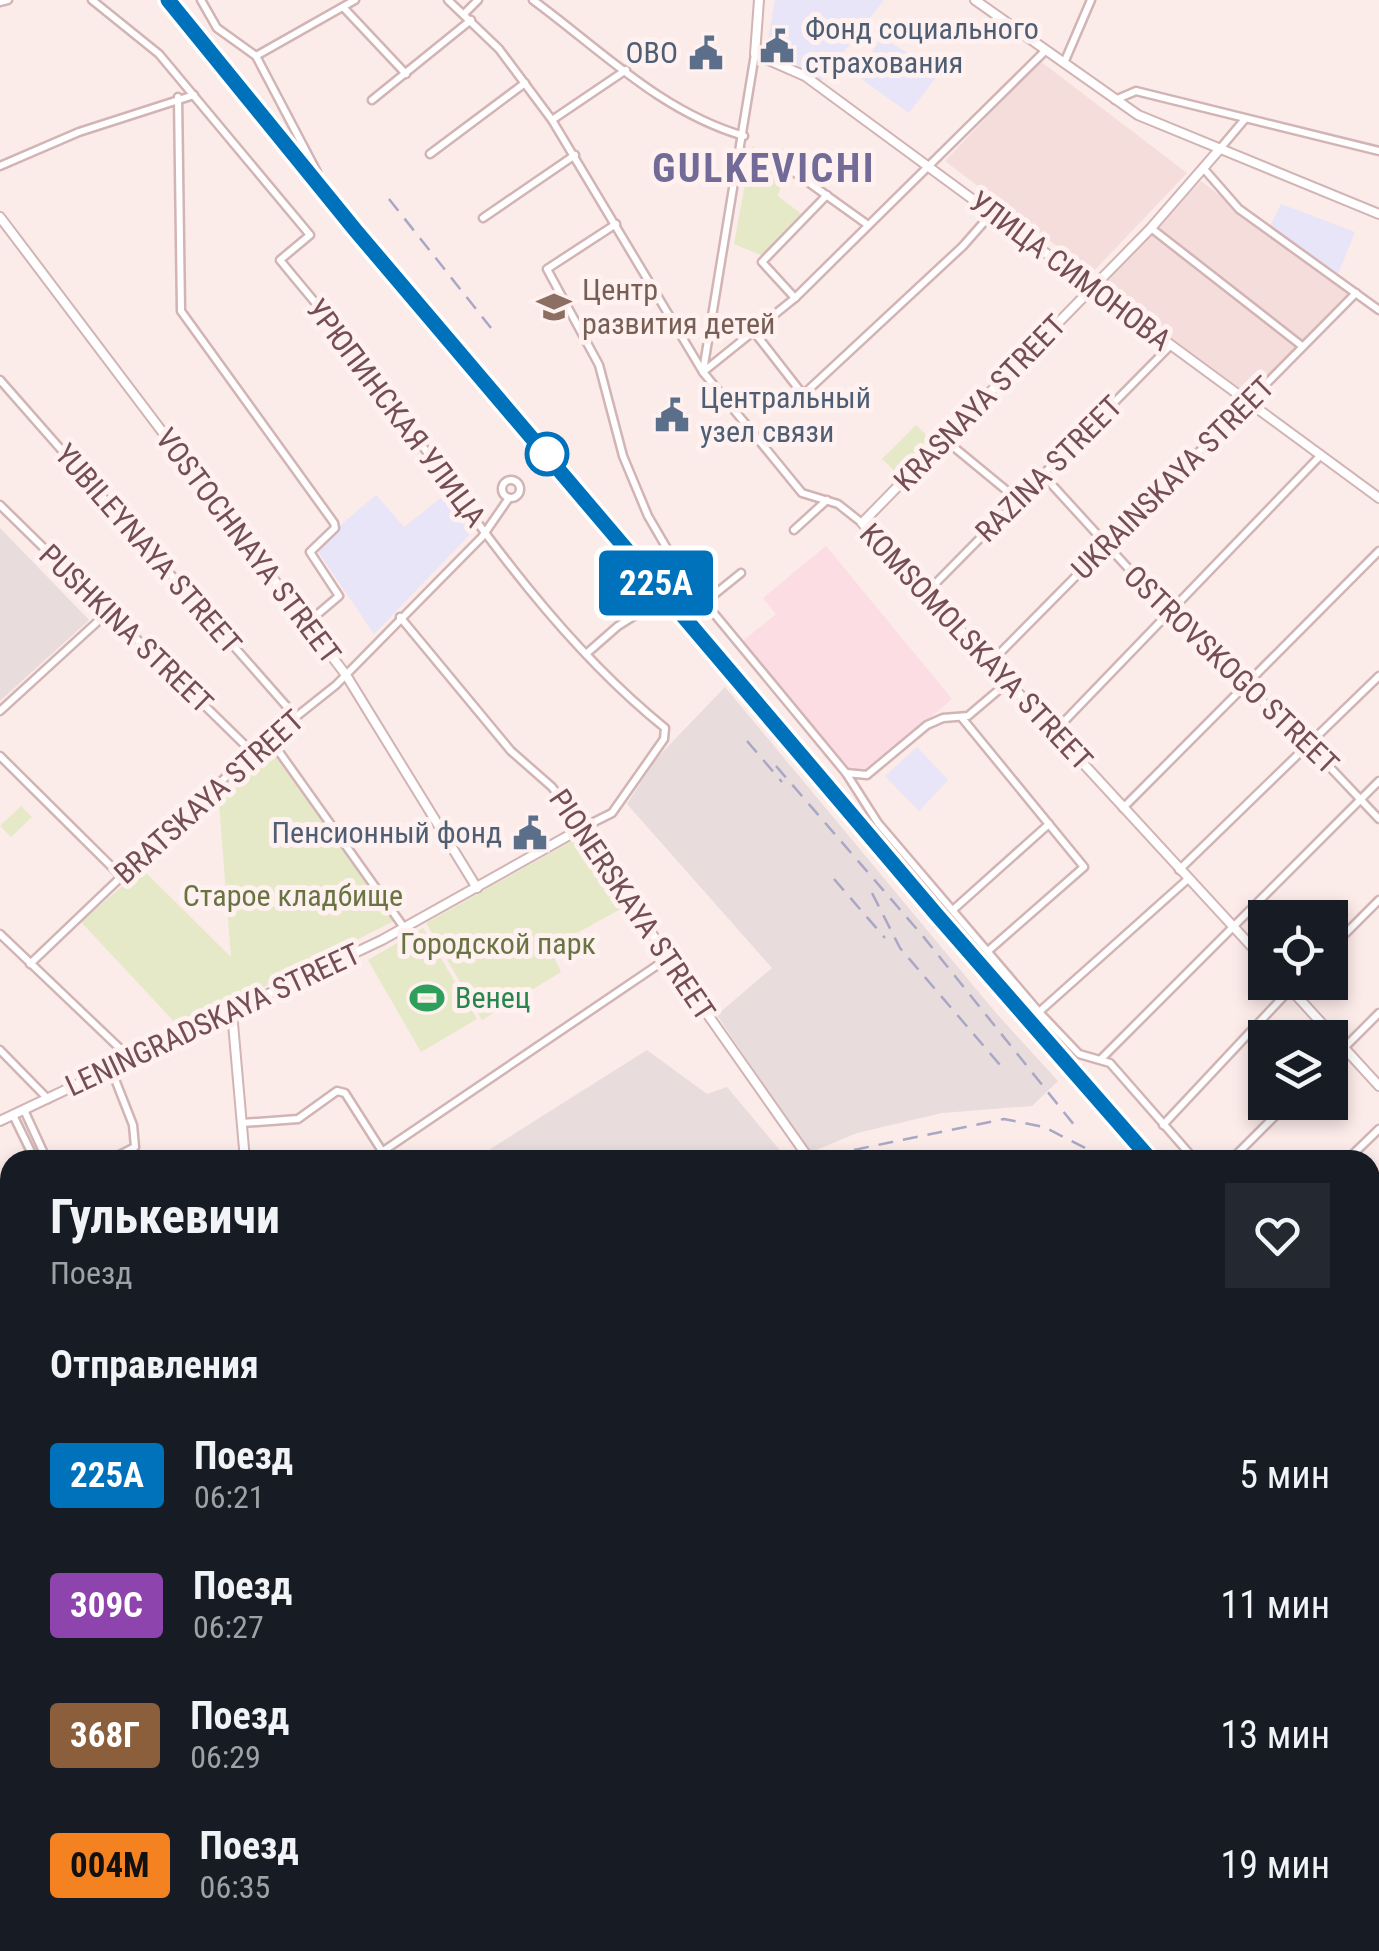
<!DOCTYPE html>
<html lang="ru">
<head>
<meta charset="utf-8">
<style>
	body { margin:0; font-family:"Roboto Condensed",sans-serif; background:#242831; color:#f1f3f6; height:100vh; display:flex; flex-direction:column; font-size:38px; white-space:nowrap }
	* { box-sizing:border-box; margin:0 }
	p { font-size:32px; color:#9ea1a6 }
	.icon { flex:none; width:55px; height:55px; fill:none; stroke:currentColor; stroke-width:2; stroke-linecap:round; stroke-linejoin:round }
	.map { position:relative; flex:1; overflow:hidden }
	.sheet { position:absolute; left:0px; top:1150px; width:1380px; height:802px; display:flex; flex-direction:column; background:#171b24; border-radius:30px 30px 0 0; box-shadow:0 5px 15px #0003 }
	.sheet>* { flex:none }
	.badge { padding:0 20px; border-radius:8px; font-size:35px; line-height:65px }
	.fabs { position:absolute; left:1248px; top:900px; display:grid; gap:20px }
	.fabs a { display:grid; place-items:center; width:100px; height:100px; border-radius:0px; background:#171b24; box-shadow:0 5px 15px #0003; font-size:50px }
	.map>.badge { position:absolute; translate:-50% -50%; box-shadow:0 0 0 5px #fff }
	h2 { padding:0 50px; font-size:38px; line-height:90px }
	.round { display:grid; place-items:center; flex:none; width:105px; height:105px; border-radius:0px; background:#242831 }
	.head { display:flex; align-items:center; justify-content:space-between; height:170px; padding:0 50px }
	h1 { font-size:48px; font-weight:700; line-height:75px }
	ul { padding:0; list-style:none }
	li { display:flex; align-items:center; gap:30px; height:130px; padding:0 50px }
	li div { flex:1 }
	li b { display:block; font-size:38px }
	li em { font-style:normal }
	li .badge { min-width:110px; font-weight:700; text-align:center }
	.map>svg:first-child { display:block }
	.residential { fill:#f5dddb }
	.commercial { fill:#fbdde3 }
	.industrial { fill:#e8dcdc }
	.education { fill:#e8e5f8 }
	.green { fill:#e5e9c8 }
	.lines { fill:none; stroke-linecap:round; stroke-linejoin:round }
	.minor-casing { stroke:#d2b4b5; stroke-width:11 }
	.tertiary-casing { stroke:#d2b4b5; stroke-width:12 }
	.secondary-casing { stroke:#d7b4b5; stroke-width:12 }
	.minor { stroke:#fff; stroke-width:6 }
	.tertiary { stroke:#fff; stroke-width:8 }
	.secondary { stroke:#fff; stroke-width:8 }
	.rail { stroke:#a9a7c5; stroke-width:2.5; stroke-dasharray:15 10; stroke-linecap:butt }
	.line-casing { stroke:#fff; stroke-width:22 }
	.line { stroke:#0072bc; stroke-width:15 }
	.stop-dot { fill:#fff; stroke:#0072bc; stroke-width:5 }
	.labels { text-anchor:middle; stroke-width:10; stroke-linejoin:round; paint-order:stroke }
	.service-label { font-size:30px; fill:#4e5e75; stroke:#fef1ef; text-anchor:start }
	.street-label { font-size:30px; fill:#754e53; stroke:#fef1ef }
	.education-label { font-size:30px; fill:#785e54; stroke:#fef1ef; text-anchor:start }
	.park-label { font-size:30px; fill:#697443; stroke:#fef1ef }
	.leisure-label { font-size:30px; fill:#27864d; stroke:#fef1ef; text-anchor:start }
	.district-label { font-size:40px; font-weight:bold; letter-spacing:2.5px; fill:#726a97; stroke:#fef1ef }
</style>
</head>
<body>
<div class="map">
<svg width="1379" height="1951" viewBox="0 0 1379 1951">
	<rect width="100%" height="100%" fill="#fbebe9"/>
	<!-- residential -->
	<g class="residential">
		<polygon points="1040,61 1187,173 1092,273 945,161"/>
		<polygon points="1201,181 1349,293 1300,342 1155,229"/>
		<polygon points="1153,233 1298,346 1249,397 1102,287"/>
	</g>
	<!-- commercial -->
	<polygon class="commercial" points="826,546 952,699 867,771 848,770 743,641 776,614 763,598"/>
	<!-- industrial -->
	<g class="industrial">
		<polygon points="0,528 89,620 0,701"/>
		<polygon points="725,687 996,1013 1058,1081 1032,1106 942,1113 857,1133 809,1153 717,1015 772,968 627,804 655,760"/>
		<polygon points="647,1050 707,1094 727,1087 788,1160 473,1160"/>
		<polygon points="10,1387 10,1579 0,1583 0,1392"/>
	</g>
	<!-- education -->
	<g class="education">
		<polygon points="775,0 884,0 821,81 766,52"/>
		<polygon points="882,37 939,73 909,113 856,75"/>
		<polygon points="1281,204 1355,232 1338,274 1270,226"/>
		<polygon points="450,491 478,526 374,634 315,547 376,495 404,527"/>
		<polygon points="917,747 948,780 919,811 885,776"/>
	</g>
	<!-- green -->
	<g class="green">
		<polygon points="752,146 785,168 778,196 804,216 763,256 734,244"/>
		<polygon points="916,425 935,444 902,478 882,459"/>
		<polygon points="268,746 394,921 181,1029 81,922 142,869 231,957 218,790 256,751"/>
		<polygon points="21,806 32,817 11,837 0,826"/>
		<polygon points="581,836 626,906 550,948 561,972 482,1020 426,923"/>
		<polygon points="423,928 477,1019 421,1052 368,960"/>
		<polygon points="874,1943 949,1943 950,1951 875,1951"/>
	</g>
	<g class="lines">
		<!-- minor casing -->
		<g class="minor-casing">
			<g id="minor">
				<path d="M 92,0 L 159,54 L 310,235 L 280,260 C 310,297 342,333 370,372 C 460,497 545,631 665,728 L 664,739 L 612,813 L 582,828 L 552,787 L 511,751 L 400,617"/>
				<polyline points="201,0 217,28 256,56 317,172"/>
				<polyline points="448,0 499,49 552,120 703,372 802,493 838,504 862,523"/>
				<path d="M 533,0 C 601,50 661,112 744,136"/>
				<polyline points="0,2 8,0"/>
				<polyline points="343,7 406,74"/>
				<polyline points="464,14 478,0"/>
				<polyline points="256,56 355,0"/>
				<polyline points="1064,63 1091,0"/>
				<polyline points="178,97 181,311 334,523 335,528 310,552 339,596 306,624"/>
				<polyline points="372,100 471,20"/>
				<polyline points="1115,100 1136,91 1379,151"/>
				<polyline points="552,120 626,70"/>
				<polyline points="1218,151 1245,119"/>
				<polyline points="430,154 525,83"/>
				<polyline points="0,166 79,132 194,95"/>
				<polyline points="1204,169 1239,209 1379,310"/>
				<polyline points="794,172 868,225"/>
				<polyline points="483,218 575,155"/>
				<polyline points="616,224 547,269 599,365 623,456 648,516 683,576 846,773 867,775 927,725 943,718 968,716 1008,682"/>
				<polyline points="1151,228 1302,346"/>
				<polyline points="795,298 762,262 827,195"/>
				<polyline points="755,333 801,392 806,392 963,246 992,213"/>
				<polyline points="703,371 755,54"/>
				<polyline points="703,372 795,298 1045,51"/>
				<polyline points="0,380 296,717"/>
				<polyline points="944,439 1018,500"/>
				<polyline points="1044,476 1170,614 1308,744 1379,819"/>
				<circle cx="511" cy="489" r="9"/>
				<polyline points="0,505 252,752"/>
				<polyline points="794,530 827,500"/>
				<polyline points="927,592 1170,346"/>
				<polyline points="705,602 741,573"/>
				<polyline points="586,654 618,626 653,604"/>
				<polyline points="991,662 1356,293"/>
				<polyline points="0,711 107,613"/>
				<polyline points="962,718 1084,867 988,951"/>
				<polyline points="1054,732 1321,455"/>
				<polyline points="270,739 405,929"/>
				<polyline points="0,756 122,877"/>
				<polyline points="846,773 878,823 1039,1012 1079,1054 1110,1063 1195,1160"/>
				<polyline points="1123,808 1379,551"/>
				<polyline points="1179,870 1379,676"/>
				<polyline points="954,909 1049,824"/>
				<polyline points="0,934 131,1059"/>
				<polyline points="1330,949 1379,900"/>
				<polyline points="30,964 252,752 336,685 482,537 509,498"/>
				<polyline points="1039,1012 1188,879"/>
				<polyline points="0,1050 48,1099"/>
				<polyline points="1101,1059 1379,781"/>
				<polyline points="1330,1062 1379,1013"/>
				<polyline points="24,1110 47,1160"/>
				<polyline points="13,1115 35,1160"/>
				<polyline points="242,1123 298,1119 337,1091 345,1093 382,1151"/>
				<polyline points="1163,1125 1297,982"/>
				<polyline points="110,1160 135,1147 133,1125 111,1069"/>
				<polyline points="370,1160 668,958"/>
				<polyline points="1231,1160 1289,1102"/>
				<polyline points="1347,1160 1379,1129"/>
				<polyline points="0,1214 10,1209"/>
				<polyline points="1370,1251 1379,1242"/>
				<polyline points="0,1282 10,1304"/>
				<polyline points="1370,1355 1379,1365"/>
				<polyline points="962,1942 963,1951"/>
			</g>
		</g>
		<!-- tertiary casing -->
		<g class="tertiary-casing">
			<g id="tertiary">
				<polyline points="759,0 755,54 805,76 1379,498"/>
				<polyline points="975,0 1138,115 1379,214"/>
				<polyline points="1218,151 1151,228 862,523 1265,961"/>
				<polyline points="0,217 346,675 477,888"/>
				<polyline points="1284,982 1379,1086"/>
				<polyline points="232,1012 245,1160"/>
				<polyline points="0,1121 382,940 582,828 668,958 810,1160"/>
			</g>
		</g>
		<!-- secondary casing -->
		<g class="secondary-casing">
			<g id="secondary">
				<polyline points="0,1588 10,1584"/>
				<polyline points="1370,1634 1379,1626"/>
				<polyline points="1370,1720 1379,1723"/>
			</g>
		</g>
		<!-- minor -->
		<use href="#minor" class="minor"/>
		<!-- tertiary -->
		<use href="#tertiary" class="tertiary"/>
		<!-- secondary -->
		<use href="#secondary" class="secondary"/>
		<!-- rail -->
		<g class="rail">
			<polyline points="168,0 357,231 936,914 1151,1160"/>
			<polyline points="389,199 491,328"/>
			<polyline points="747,741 782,782"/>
			<polyline points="776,766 922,935 1079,1131"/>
			<polyline points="834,879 885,938"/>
			<polyline points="872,893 900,948 1006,1072"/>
			<polyline points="805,1160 1004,1119 1044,1127 1109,1160"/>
			<polyline points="1370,1424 1379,1435"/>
			<polyline points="0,1430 10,1426"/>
			<polyline points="0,1491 10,1487"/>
		</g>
	</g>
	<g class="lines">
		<!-- line casing -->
		<g class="line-casing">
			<polyline id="line" points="168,0 356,231 936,914 1151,1160"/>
		</g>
		<!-- line -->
		<use href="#line" class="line"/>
	</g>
	<!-- icons -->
	<defs>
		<g id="civic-bare" transform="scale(2.7)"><path d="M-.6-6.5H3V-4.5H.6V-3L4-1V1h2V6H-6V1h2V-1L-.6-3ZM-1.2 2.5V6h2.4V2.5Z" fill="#5c6f8a" stroke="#fef1ef" stroke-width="2.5" paint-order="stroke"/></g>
		<g id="university-bare" transform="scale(2.7)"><path d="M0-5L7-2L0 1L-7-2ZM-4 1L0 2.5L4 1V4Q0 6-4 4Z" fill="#8d6e63" stroke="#fef1ef" stroke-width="2.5" paint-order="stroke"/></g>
		<g id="stadium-bare" transform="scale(2.7)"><path d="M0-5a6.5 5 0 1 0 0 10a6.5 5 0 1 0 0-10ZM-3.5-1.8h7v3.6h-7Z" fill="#2e9e5b" stroke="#fef1ef" stroke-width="2.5" paint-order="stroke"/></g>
	</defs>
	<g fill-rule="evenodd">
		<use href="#civic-bare" x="777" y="46"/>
		<use href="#civic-bare" x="706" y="53"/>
		<use href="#university-bare" x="554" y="307"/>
		<use href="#civic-bare" x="672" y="415"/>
		<use href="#civic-bare" x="530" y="833"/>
		<use href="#stadium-bare" x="427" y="998"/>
	</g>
	<!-- markers -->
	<circle class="stop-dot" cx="547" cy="454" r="20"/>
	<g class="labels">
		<!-- service labels -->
		<g class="service-label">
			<text x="805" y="39">Фонд социального<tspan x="805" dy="34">страхования</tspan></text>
			<text x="678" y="63" text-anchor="end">ОВО</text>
			<text x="700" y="408">Центральный<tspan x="700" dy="34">узел связи</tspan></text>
			<text x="502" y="843" text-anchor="end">Пенсионный фонд</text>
		</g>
		<!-- street labels -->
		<g class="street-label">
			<text transform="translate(1070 271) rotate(37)" y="10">УЛИЦА СИМОНОВА</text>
			<text transform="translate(980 403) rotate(-46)" y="10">KRASNAYA STREET</text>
			<text transform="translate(396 413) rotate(53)" y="10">УРЮПИНСКАЯ УЛИЦА</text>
			<text transform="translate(1049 469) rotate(-45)" y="10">RAZINA STREET</text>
			<text transform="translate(1173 478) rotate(-45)" y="10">UKRAINSKAYA STREET</text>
			<text transform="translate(248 546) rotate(53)" y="10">VOSTOCHNAYA STREET</text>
			<text transform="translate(148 549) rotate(49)" y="10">YUBILEYNAYA STREET</text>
			<text transform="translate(126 629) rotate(44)" y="10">PUSHKINA STREET</text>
			<text transform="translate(976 647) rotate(47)" y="10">KOMSOMOLSKAYA STREET</text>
			<text transform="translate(1231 670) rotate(44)" y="10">OSTROVSKOGO STREET</text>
			<text transform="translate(209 797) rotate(-42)" y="10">BRATSKAYA STREET</text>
			<text transform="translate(632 905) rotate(56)" y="10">PIONERSKAYA STREET</text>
			<text transform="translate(213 1020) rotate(-25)" y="10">LENINGRADSKAYA STREET</text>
		</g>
		<!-- education labels -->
		<g class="education-label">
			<text x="582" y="300">Центр<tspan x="582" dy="34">развития детей</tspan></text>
		</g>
		<!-- park labels -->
		<g class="park-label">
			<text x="293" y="906">Старое кладбище</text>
			<text x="498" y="954">Городской парк</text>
		</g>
		<!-- leisure labels -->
		<g class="leisure-label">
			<text x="455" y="1008">Венец</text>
		</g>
		<!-- district labels -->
		<g class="district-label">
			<text x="764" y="182">GULKEVICHI</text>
		</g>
	</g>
</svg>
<div class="fabs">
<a><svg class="icon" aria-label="locate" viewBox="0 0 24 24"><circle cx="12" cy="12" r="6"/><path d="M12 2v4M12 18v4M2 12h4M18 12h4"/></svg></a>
<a><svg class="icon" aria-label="layers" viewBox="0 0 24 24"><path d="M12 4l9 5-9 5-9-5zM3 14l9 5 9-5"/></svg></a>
</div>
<b class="badge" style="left:656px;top:583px;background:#0072bc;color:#fff">225А</b>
<section class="sheet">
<div class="head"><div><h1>Гулькевичи</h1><p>Поезд</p></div><a class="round"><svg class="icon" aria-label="heart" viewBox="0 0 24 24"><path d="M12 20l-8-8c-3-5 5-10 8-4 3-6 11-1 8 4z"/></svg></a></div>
<h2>Отправления</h2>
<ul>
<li><span class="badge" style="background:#0072bc;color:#fff">225А</span><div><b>Поезд</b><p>06:21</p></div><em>5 мин</em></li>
<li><span class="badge" style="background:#8e44ad;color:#fff">309С</span><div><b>Поезд</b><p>06:27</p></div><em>11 мин</em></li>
<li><span class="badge" style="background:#8b5e3c;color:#fff">368Г</span><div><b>Поезд</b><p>06:29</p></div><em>13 мин</em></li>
<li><span class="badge" style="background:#f58220;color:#111">004М</span><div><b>Поезд</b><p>06:35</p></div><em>19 мин</em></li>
</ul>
</section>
</div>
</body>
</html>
